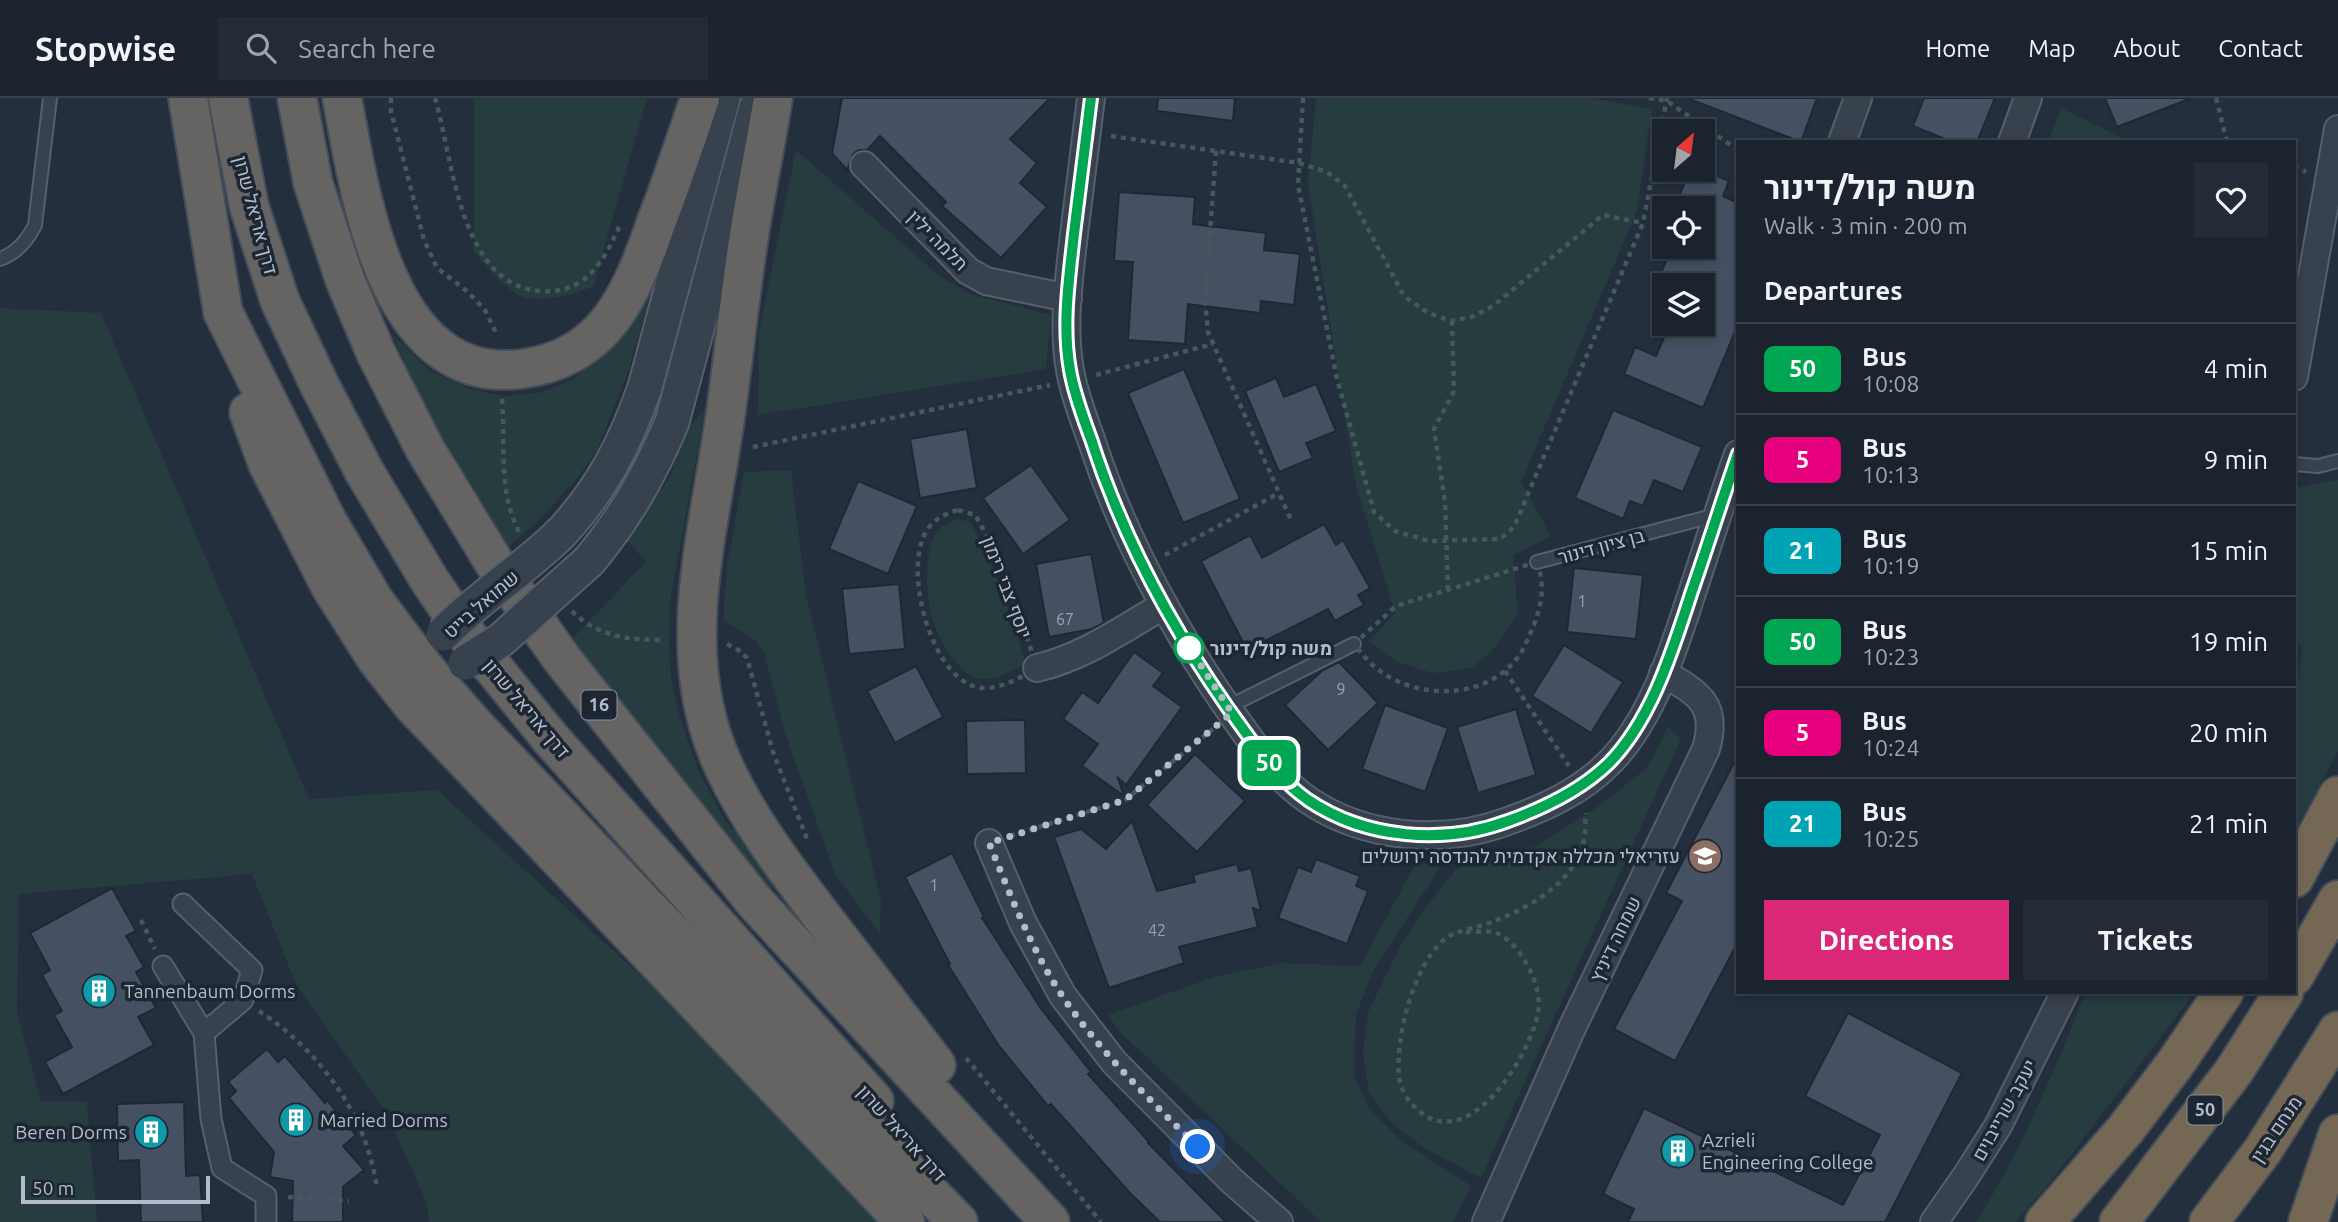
<!DOCTYPE html>
<html lang="en">
<head>
<meta charset="utf-8">
<style>
	body { margin:0; font-family:Ubuntu,Heebo,sans-serif; background:#242b36; color:#f1f3f6; height:100vh; display:flex; flex-direction:column; font-size:26px; white-space:nowrap }
	* { box-sizing:border-box; margin:0 }
	p { font-size:23px; color:#a0a4aa }
	.icon { flex:none; width:38px; height:38px; fill:none; stroke:currentColor; stroke-width:2; stroke-linecap:round; stroke-linejoin:round }
	.map { position:relative; flex:1; overflow:hidden }
	.side { position:absolute; left:1736px; top:42px; width:560px; height:854px; display:flex; flex-direction:column; background:#1b232e; border-radius:0px; box-shadow:0 4px 10px #0003,0 0 0 2px #39404a }
	.side>* { flex:none }
	.badge { padding:0 14px; border-radius:10px; font-size:24px; line-height:46px }
	.needle { width:46px; rotate:28deg }
	.fabs { position:absolute; left:1652px; top:21px; display:grid; gap:14px }
	.fabs a { display:grid; place-items:center; width:63px; height:63px; border-radius:0px; background:#1b232e; box-shadow:0 4px 10px #0003,0 0 0 2px #39404a; font-size:35px }
	.scale { position:absolute; left:21px; bottom:18px; width:189px; box-sizing:border-box; padding-left:7px; border:4px solid #b4bcc9; border-top:0; font-size:19px; line-height:24px; white-space:nowrap; color:#b4bcc9; -webkit-text-stroke:5px #1d2633; paint-order:stroke }
	.you { position:absolute; width:35px; height:35px; margin:-18px; border:5px solid #fff; border-radius:50%; background:#1a73e8; box-shadow:0 0 0 10px #1a73e833 }
	.map>.badge { position:absolute; translate:-50% -50%; box-shadow:0 0 0 4px #fff }
	h2 { padding:0 28px; font-size:26px; line-height:63px }
	.round { display:grid; place-items:center; flex:none; width:74px; height:74px; border-radius:0px; background:#242b36 }
	.headline { display:flex; align-items:center; justify-content:space-between; height:119px; padding:0 28px }
	h1 { font-size:33px; font-weight:700; line-height:52px }
	.primary-button { display:flex; gap:14px; margin-top:auto; padding:14px 28px }
	.primary-button a { flex:1; height:80px; border-radius:0px; background:#db2777; color:#fff; font-size:28px; font-weight:700; line-height:80px; text-align:center }
	.primary-button a+a { background:#242b36; color:#f1f3f6 }
	ul { padding:0; list-style:none }
	li { display:flex; align-items:center; gap:21px; height:91px; padding:0 28px; border-top:2px solid #39404a }
	li div { flex:1 }
	li b { display:block; font-size:26px }
	li em { font-style:normal }
	li .badge { min-width:77px; font-weight:700; text-align:center }
	header { display:flex; align-items:center; gap:42px; box-sizing:border-box; height:98px; padding:0 35px; background:#1b232e; border-bottom:2px solid #39404a }
	header strong { font-size:33px }
	nav { display:flex; gap:38px; margin-inline-start:auto; font-size:24px }
	.search { width:490px; height:63px; background:#242b36; display:flex; align-items:center; gap:18px; box-sizing:border-box; padding:0 24px; border-radius:0px; color:#a0a4aa; font-size:26px }
	.map>svg:first-child { display:block }
	.green { fill:#263c3f }
	.building { fill:#455162; stroke:#1f2835; stroke-width:2 }
	.lines { fill:none; stroke-linecap:round; stroke-linejoin:round }
	.service-casing { stroke:#565f6c; stroke-width:16 }
	.pedestrian-casing { stroke:#565f6c; stroke-width:23 }
	.minor-casing { stroke:#565f6c; stroke-width:30 }
	.tertiary-casing { stroke:#565f6c; stroke-width:37 }
	.trunk-casing { stroke:#434c59; stroke-width:42 }
	.motorway-casing { stroke:#434c59; stroke-width:42 }
	.path { stroke:#44595c; stroke-width:4.5; stroke-dasharray:5 5; stroke-linecap:butt }
	.service { stroke:#38414e; stroke-width:12 }
	.pedestrian { stroke:#38414e; stroke-width:19 }
	.minor { stroke:#38414e; stroke-width:26 }
	.tertiary { stroke:#38414e; stroke-width:33 }
	.trunk { stroke:#656462; stroke-width:38 }
	.motorway { stroke:#746855; stroke-width:38 }
	.tertiary-bridge-casing { stroke:#565f6c; stroke-width:37; stroke-linecap:butt }
	.tertiary-bridge { stroke:#38414e; stroke-width:33 }
	.line-casing { stroke:#fff; stroke-width:16 }
	.line { stroke:#00a651; stroke-width:10 }
	.walk { stroke:#b4bcc9; stroke-width:7; stroke-dasharray:0 12.6 }
	.stop-dot { fill:#fff; stroke:#00a651; stroke-width:3.5 }
	.labels { text-anchor:middle; stroke-width:7; stroke-linejoin:round; paint-order:stroke }
	.number-label { font-size:16px; fill:#98a1af }
	.shield { fill:#1d2633; stroke:#878f9c; stroke-width:2 }
	.shield-label { font-size:18px; font-weight:bold; fill:#b4bcc9 }
	.street-label { font-size:19px; fill:#b4bcc9; stroke:#1d2633 }
	.stop-label { font-size:19px; font-weight:bold; fill:#b4bcc9; stroke:#1d2633; text-anchor:start }
	.poi-label { font-size:19px; fill:#b4bcc9; stroke:#1d2633; text-anchor:start }
</style>
</head>
<body>
<header>
<strong>Stopwise</strong>
<div class="search"><svg class="icon" aria-label="search" viewBox="0 0 24 24"><circle cx="10" cy="10" r="6"/><path d="M15 15l6 6"/></svg>Search here</div>
<nav><a>Home</a><a>Map</a><a>About</a><a>Contact</a></nav>
</header>
<div class="map">
<svg width="2338" height="1124" viewBox="0 0 2338 1124">
	<rect width="100%" height="100%" fill="#242f3e"/>
	<!-- green -->
	<g class="green">
		<path d="M 474,0 L 647,0 L 593,189 C 576,195 540,206 523,199 C 503,190 488,170 474,154 Z"/>
		<polygon points="1316,0 1591,0 1652,11 1637,113 1521,384 1551,438 1513,457 1518,516 1493,552 1472,570 1433,575 1397,564 1369,543 1395,515 1356,387 1308,86"/>
		<polygon points="2061,10 2131,44 2048,44"/>
		<polygon points="796,52 942,180 970,196 1051,217 1046,271 758,317 759,233"/>
		<polygon points="660,166 628,274 597,353 575,383 540,421 508,449 424,308 392,236 430,273 470,291 503,298 539,295 573,282 602,255"/>
		<polygon points="0,210 101,215 309,701 437,692 677,911 887,1124 429,1124 426,1103 387,1016 296,886 252,776 19,796 17,914 41,1003 87,1003 97,1124 0,1124"/>
		<polygon points="705,312 670,503 669,550 671,580 680,620 697,669 723,719 779,785 766,794 568,545 646,464 627,442 669,380 686,331"/>
		<polygon points="791,372 806,498 881,803 880,836 835,776 785,635 764,554 755,542 723,522 727,468 744,374"/>
		<polygon points="2338,382 2338,653 2294,735 2294,610 2302,552 2294,535 2294,390"/>
		<path d="M 958,421 L 970,424 C 996,467 1011,518 1026,566 C 1012,573 997,582 981,581 C 969,580 962,571 955,563 C 946,552 938,538 934,525 C 926,504 923,455 936,435 C 941,428 950,423 958,421 Z"/>
		<polygon points="1668,629 1681,641 1481,1080 1426,1051 1393,1027 1369,995 1363,957 1368,914 1400,849 1425,810 1464,762 1534,749 1592,713 1647,670"/>
		<polygon points="1443,765 1374,871 1356,916 1354,978 1369,1010 1402,1043 1471,1088 1453,1124 1321,1124 1119,933 1108,917 1214,879 1283,865 1360,868 1415,767"/>
		<path d="M 2086,894 L 2195,894 L 2052,1082 L 2016,1124 L 1976,1124 C 2022,1052 2054,973 2086,894 Z"/>
	</g>
	<!-- building -->
	<g class="building">
		<polygon points="842,0 1050,0 1010,41 1037,65 1020,85 1047,109 1001,160 942,108 946,104 880,38 867,52 859,52 853,56 847,72 832,55"/>
		<polygon points="1158,0 1235,0 1233,23 1157,13"/>
		<polygon points="1687,0 1817,0 1801,44"/>
		<polygon points="1924,0 1995,0 1977,44 1952,44 1913,28"/>
		<polygon points="2105,0 2188,0 2189,1 2117,29"/>
		<polygon points="1690,72 1703,72 1729,83 1723,98 1738,105 1738,227 1703,310 1624,276 1635,249 1656,258 1670,226 1703,226 1703,187 1656,187 1672,149 1703,149 1703,110 1674,110"/>
		<polygon points="1119,94 1195,99 1193,126 1266,135 1264,152 1300,156 1294,207 1261,203 1260,215 1188,206 1185,246 1128,242 1133,164 1114,163"/>
		<polygon points="1184,271 1240,401 1183,425 1128,295"/>
		<polygon points="1276,280 1284,299 1316,286 1336,333 1306,345 1313,360 1279,374 1245,293"/>
		<polygon points="1613,312 1702,349 1683,394 1654,382 1643,408 1630,403 1623,421 1575,400"/>
		<polygon points="967,331 977,390 920,400 910,341"/>
		<polygon points="1031,367 1070,422 1023,456 983,400"/>
		<polygon points="858,383 917,408 888,476 829,451"/>
		<polygon points="1324,426 1336,447 1343,442 1370,490 1358,497 1364,507 1335,523 1328,511 1247,552 1201,463 1250,437 1262,460"/>
		<polygon points="1091,456 1104,525 1092,531 1049,539 1036,466"/>
		<polygon points="1574,470 1643,477 1636,541 1567,534"/>
		<polygon points="899,486 905,551 849,556 842,491"/>
		<polygon points="1564,547 1623,584 1591,635 1532,598"/>
		<polygon points="1134,554 1163,575 1153,588 1182,609 1126,687 1118,680 1124,698 1082,668 1098,646 1063,621 1082,594 1098,605"/>
		<polygon points="1339,564 1378,605 1328,652 1285,607 1323,572"/>
		<polygon points="916,568 943,619 895,645 867,593"/>
		<polygon points="1385,607 1448,630 1425,694 1362,671"/>
		<polygon points="1516,611 1536,677 1478,695 1457,629"/>
		<polygon points="1025,622 1026,675 967,676 966,623"/>
		<polygon points="1195,656 1245,703 1197,754 1147,707"/>
		<polygon points="1738,657 1738,844 1675,963 1614,931 1682,803 1666,795"/>
		<polygon points="1132,723 1157,793 1195,784 1193,777 1237,766 1239,773 1251,770 1261,813 1253,810 1258,829 1179,849 1184,865 1109,890 1054,739 1081,731 1106,751"/>
		<polygon points="952,755 984,819 982,820 1042,912 1091,974 1088,976 1149,1044 1148,1045 1226,1124 1160,1124 1130,1095 1051,1006 1048,1008 999,948 948,867 950,866 905,779"/>
		<polygon points="1316,761 1360,778 1356,788 1368,793 1347,846 1278,820 1298,769 1311,774"/>
		<polygon points="112,790 136,833 126,838 144,869 136,874 156,910 138,919 154,947 63,996 45,964 72,949 54,917 62,913 42,877 50,872 30,835"/>
		<polygon points="1848,915 1962,975 1885,1124 1628,1124 1634,1111 1603,1096 1644,1010 1843,1107 1880,1037 1805,998"/>
		<polygon points="267,951 278,964 285,958 325,1005 327,1002 356,1037 343,1048 364,1072 343,1089 343,1124 292,1124 293,1083 270,1079 274,1054 229,1000 236,993 228,984"/>
		<polygon points="184,1004 186,1078 200,1077 203,1124 141,1124 139,1062 118,1063 117,1006"/>
	</g>
	<g class="lines">
		<!-- service casing -->
		<g class="service-casing">
			<g id="service">
				<path d="M 0,161 C 17,155 27,143 35,127 L 50,0"/>
				<polyline points="2294,366 2318,368 2338,363"/>
				<polyline points="1537,464 1716,417"/>
				<polyline points="1228,609 1354,546"/>
			</g>
		</g>
		<!-- pedestrian casing -->
		<g class="pedestrian-casing">
			<g id="pedestrian">
				<polyline points="183,806 252,872 243,902 204,935 211,1021 222,1070 266,1098 266,1124"/>
				<polyline points="163,868 204,935"/>
			</g>
		</g>
		<!-- minor casing -->
		<g class="minor-casing">
			<g id="minor">
				<path d="M 1091,0 C 1085,45 1080,91 1074,136 C 1069,181 1062,228 1070,272 C 1074,296 1083,319 1091,341 C 1123,440 1173,531 1232,616 C 1254,647 1276,680 1308,702 C 1366,741 1444,747 1508,723 C 1544,710 1580,694 1608,666 C 1654,621 1675,546 1695,486 C 1709,443 1723,399 1738,356"/>
				<polyline points="1842,44 1858,0"/>
				<polyline points="2012,44 2028,0"/>
				<polyline points="864,67 968,173 986,183 1068,200"/>
				<polyline points="2294,279 2338,31"/>
				<path d="M 1037,570 C 1084,559 1123,531 1164,507"/>
				<polyline points="989,745 1023,825 1063,898 1114,964 1232,1083 1279,1124"/>
				<path d="M 1486,1124 L 1572,930 L 1706,651 C 1719,606 1698,595 1663,575"/>
				<polyline points="1934,1124 1966,1078 1998,1028 2065,894"/>
			</g>
		</g>
		<!-- tertiary casing -->
		<g class="tertiary-casing">
			<g id="tertiary">
				<path d="M 562,434 C 602,391 626,344 645,289 L 723,0"/>
				<path d="M 589,463 C 626,419 650,376 672,324 L 756,10"/>
			</g>
		</g>
		<!-- trunk casing -->
		<g class="trunk-casing">
			<g id="trunk">
				<polyline points="188,0 223,214 327,423 374,503 426,572 477,630 644,806 958,1124"/>
				<polyline points="228,0 249,108 280,203 319,286 364,373 430,483 469,540 551,641 874,1003"/>
				<polyline points="297,0 313,85 345,182 376,255 425,351 495,466 562,561 754,803 1050,1124"/>
				<path d="M 342,0 C 360,95 385,288 521,271 C 559,266 588,251 611,221 C 632,193 645,157 656,125 C 672,84 686,42 700,0"/>
				<path d="M 773,0 C 766,44 757,87 750,131 C 740,193 734,257 725,320 C 709,435 671,557 724,669 C 750,725 789,775 826,824 C 863,871 899,919 936,967"/>
				<polyline points="249,314 268,366 331,489 376,560 412,606 905,1124"/>
			</g>
		</g>
		<!-- motorway casing -->
		<g class="motorway-casing">
			<g id="motorway">
				<polyline points="2294,780 2338,698"/>
				<polyline points="2294,878 2338,802"/>
				<polyline points="2045,1124 2125,1032 2175,966 2224,894"/>
				<polyline points="2119,1124 2234,973 2284,894"/>
				<polyline points="2209,1124 2263,1052 2338,933"/>
				<polyline points="2308,1124 2338,1036"/>
			</g>
		</g>
		<!-- path -->
		<g class="path">
			<polyline points="391,0 391,13 424,142 437,170 468,194 485,212 497,237"/>
			<path d="M 435,0 C 454,64 460,200 553,193 C 589,190 606,159 619,129"/>
			<polyline points="1303,0 1298,87 1337,281 1374,414 1395,433 1429,443 1500,441 1514,429 1643,125 1667,0"/>
			<polyline points="1649,0 1667,3 1738,52"/>
			<polyline points="2216,0 2227,44"/>
			<polyline points="1111,38 1299,65 1327,74 1345,88 1404,198 1428,215 1452,223 1472,219 1493,208 1603,117 1643,125"/>
			<polyline points="1216,53 1205,202 1208,234 1291,422"/>
			<polyline points="2294,68 2306,74"/>
			<polyline points="1096,277 1213,246"/>
			<path d="M 502,301 C 506,350 497,391 520,436"/>
			<polyline points="753,349 1050,287"/>
			<path d="M 958,412 L 975,417 C 1004,464 1020,518 1037,570 C 1019,580 997,594 976,589 C 929,577 900,463 930,428 C 938,419 948,415 958,412 Z"/>
			<polyline points="1165,457 1279,395"/>
			<path d="M 1537,464 C 1545,487 1542,505 1534,527 C 1528,540 1523,555 1513,565 C 1481,601 1418,601 1380,573 C 1369,565 1362,556 1354,546 L 1396,508 Z"/>
			<polyline points="1448,492 1445,404 1434,331 1454,293 1452,223"/>
			<path d="M 572,513 C 596,538 628,542 661,542"/>
			<polyline points="727,546 740,553 747,560 773,654 807,741"/>
			<polyline points="1505,573 1569,668"/>
			<polyline points="1010,738 1125,702 1213,631"/>
			<polyline points="141,822 155,851"/>
			<path d="M 1466,834 C 1475,834 1489,832 1497,835 C 1522,847 1543,889 1538,915 C 1530,957 1470,1056 1419,1013 C 1409,1005 1400,991 1399,978 C 1395,939 1415,860 1449,838 C 1458,833 1478,829 1489,825 C 1527,811 1576,785 1584,741 C 1586,733 1585,723 1586,715"/>
			<path d="M 259,913 C 320,953 367,1017 377,1091"/>
			<polyline points="966,960 1101,1124"/>
			<polyline points="288,1099 349,1103"/>
		</g>
		<!-- service -->
		<use href="#service" class="service"/>
		<!-- pedestrian -->
		<use href="#pedestrian" class="pedestrian"/>
		<!-- minor -->
		<use href="#minor" class="minor"/>
		<!-- tertiary -->
		<use href="#tertiary" class="tertiary"/>
		<!-- trunk -->
		<use href="#trunk" class="trunk"/>
		<!-- motorway -->
		<use href="#motorway" class="motorway"/>
		<!-- tertiary-bridge casing -->
		<g class="tertiary-bridge-casing">
			<g id="tertiary-bridge">
				<path d="M 443,536 C 479,499 525,471 562,434"/>
				<polyline points="465,565 501,542 589,463"/>
			</g>
		</g>
		<!-- tertiary-bridge -->
		<use href="#tertiary-bridge" class="tertiary-bridge"/>
	</g>
	<g class="lines">
		<!-- line casing -->
		<g class="line-casing">
			<path id="line" d="M 1091,0 C 1085,45 1080,91 1074,136 C 1069,181 1062,228 1070,272 C 1074,296 1083,319 1091,341 C 1122,438 1170,527 1228,610 C 1252,643 1274,678 1308,702 C 1366,741 1444,747 1508,723 C 1544,710 1580,693 1608,666 C 1652,622 1673,551 1692,493 C 1708,447 1722,402 1738,356"/>
		</g>
		<!-- line -->
		<use href="#line" class="line"/>
		<!-- walk -->
		<path class="walk" d="M 1189,550 L 1185,543 L 1232,615 L 1125,702 L 989,745 C 1010,796 1032,853 1063,899 C 1101,955 1150,1002 1198,1049"/>
	</g>
	<!-- icons -->
	<defs>
		<g id="university-disc" transform="scale(1.75)"><circle r="9.5" fill="#8d6e63" stroke="#1d2633"/><path d="M0-5L7-2L0 1L-7-2ZM-4 1L0 2.5L4 1V4Q0 6-4 4Z" fill="#fff"/></g>
		<g id="building-disc" transform="scale(1.75)"><circle r="9.5" fill="#0f9aa8" stroke="#1d2633"/><path d="M-4-6H4V6H1V3H-1V6H-4ZM-2.5-4.3h1.7v1.8h-1.7ZM.8-4.3h1.7v1.8H.8ZM-2.5-1h1.7V.8h-1.7ZM.8-1h1.7V.8H.8Z" fill="#fff"/></g>
	</defs>
	<g fill-rule="evenodd">
		<use href="#university-disc" x="1705" y="758"/>
		<use href="#building-disc" x="99" y="893"/>
		<use href="#building-disc" x="296" y="1022"/>
		<use href="#building-disc" x="151" y="1034"/>
		<use href="#building-disc" x="1678" y="1053"/>
	</g>
	<!-- markers -->
	<circle class="stop-dot" cx="1189" cy="550" r="14"/>
	<g class="labels">
		<!-- number labels -->
		<g class="number-label">
			<text x="1582" y="509">1</text>
			<text x="1065" y="527">67</text>
			<text x="1341" y="597">9</text>
			<text x="934" y="793">1</text>
			<text x="1157" y="838">42</text>
		</g>
		<!-- shield labels -->
		<g class="shield">
			<rect x="581.5" y="592.5" width="35" height="29" rx="5"/>
			<rect x="2187.5" y="997.5" width="35" height="29" rx="5"/>
		</g>
		<g class="shield-label">
			<text x="599" y="613">16</text>
			<text x="2205" y="1018">50</text>
		</g>
		<!-- street labels -->
		<g class="street-label">
			<text transform="translate(256 117) rotate(75)" y="7">דרך אריאל שרון</text>
			<text transform="translate(938 142) rotate(45)" y="7">תלמה ילין</text>
			<text transform="translate(1601 448) rotate(-15)" y="7">בן ציון דינור</text>
			<text transform="translate(1007 489) rotate(69)" y="7">יוסף צבי רימון</text>
			<text transform="translate(481 506) rotate(-41)" y="7">שמואל בייט</text>
			<text transform="translate(527 610) rotate(50)" y="7">דרך אריאל שרון</text>
			<text transform="translate(1615 841) rotate(-64)" y="7">שמחה דיניץ</text>
			<text transform="translate(2004 1012) rotate(-61)" y="7">יעקב שרייבוים</text>
			<text transform="translate(2276 1031) rotate(-56)" y="7">מנחם בגין</text>
			<text transform="translate(902 1035) rotate(48)" y="7">דרך אריאל שרון</text>
		</g>
		<!-- stop labels -->
		<g class="stop-label">
			<text x="1210" y="557">משה קול/דינור</text>
		</g>
		<!-- poi labels -->
		<g class="poi-label">
			<text x="1680" y="765" text-anchor="end">עזריאלי מכללה אקדמית להנדסה ירושלים</text>
			<text x="124" y="900">Tannenbaum Dorms</text>
			<text x="320" y="1029">Married Dorms</text>
			<text x="127" y="1041" text-anchor="end">Beren Dorms</text>
			<text x="1702" y="1049">Azrieli<tspan x="1702" dy="22">Engineering College</tspan></text>
		</g>
	</g>
</svg>
<div class="fabs">
<a><svg class="needle" viewBox="-14 -14 28 28"><path d="M0-13l5 13h-10z" fill="#e53935"/><path d="M0 13l5-13h-10z" fill="#a0a4aa"/></svg></a>
<a><svg class="icon" aria-label="locate" viewBox="0 0 24 24"><circle cx="12" cy="12" r="6"/><path d="M12 2v4M12 18v4M2 12h4M18 12h4"/></svg></a>
<a><svg class="icon" aria-label="layers" viewBox="0 0 24 24"><path d="M12 4l9 5-9 5-9-5zM3 14l9 5 9-5"/></svg></a>
</div>
<div class="scale">50 m</div>
<div class="you" style="left:1198px;top:1049px"></div>
<b class="badge" style="left:1269px;top:665px;background:#00a651;color:#fff">50</b>
<section class="side">
<div class="headline"><div><h1>משה קול/דינור</h1><p>Walk · 3 min · 200 m</p></div><a class="round"><svg class="icon" aria-label="heart" viewBox="0 0 24 24"><path d="M12 20l-8-8c-3-5 5-10 8-4 3-6 11-1 8 4z"/></svg></a></div>
<h2>Departures</h2>
<ul>
<li><span class="badge" style="background:#00a651;color:#fff">50</span><div><b>Bus</b><p>10:08</p></div><em>4 min</em></li>
<li><span class="badge" style="background:#e6007e;color:#fff">5</span><div><b>Bus</b><p>10:13</p></div><em>9 min</em></li>
<li><span class="badge" style="background:#00a3b4;color:#fff">21</span><div><b>Bus</b><p>10:19</p></div><em>15 min</em></li>
<li><span class="badge" style="background:#00a651;color:#fff">50</span><div><b>Bus</b><p>10:23</p></div><em>19 min</em></li>
<li><span class="badge" style="background:#e6007e;color:#fff">5</span><div><b>Bus</b><p>10:24</p></div><em>20 min</em></li>
<li><span class="badge" style="background:#00a3b4;color:#fff">21</span><div><b>Bus</b><p>10:25</p></div><em>21 min</em></li>
</ul>
<div class="primary-button"><a>Directions</a><a>Tickets</a></div>
</section>
</div>
</body>
</html>
